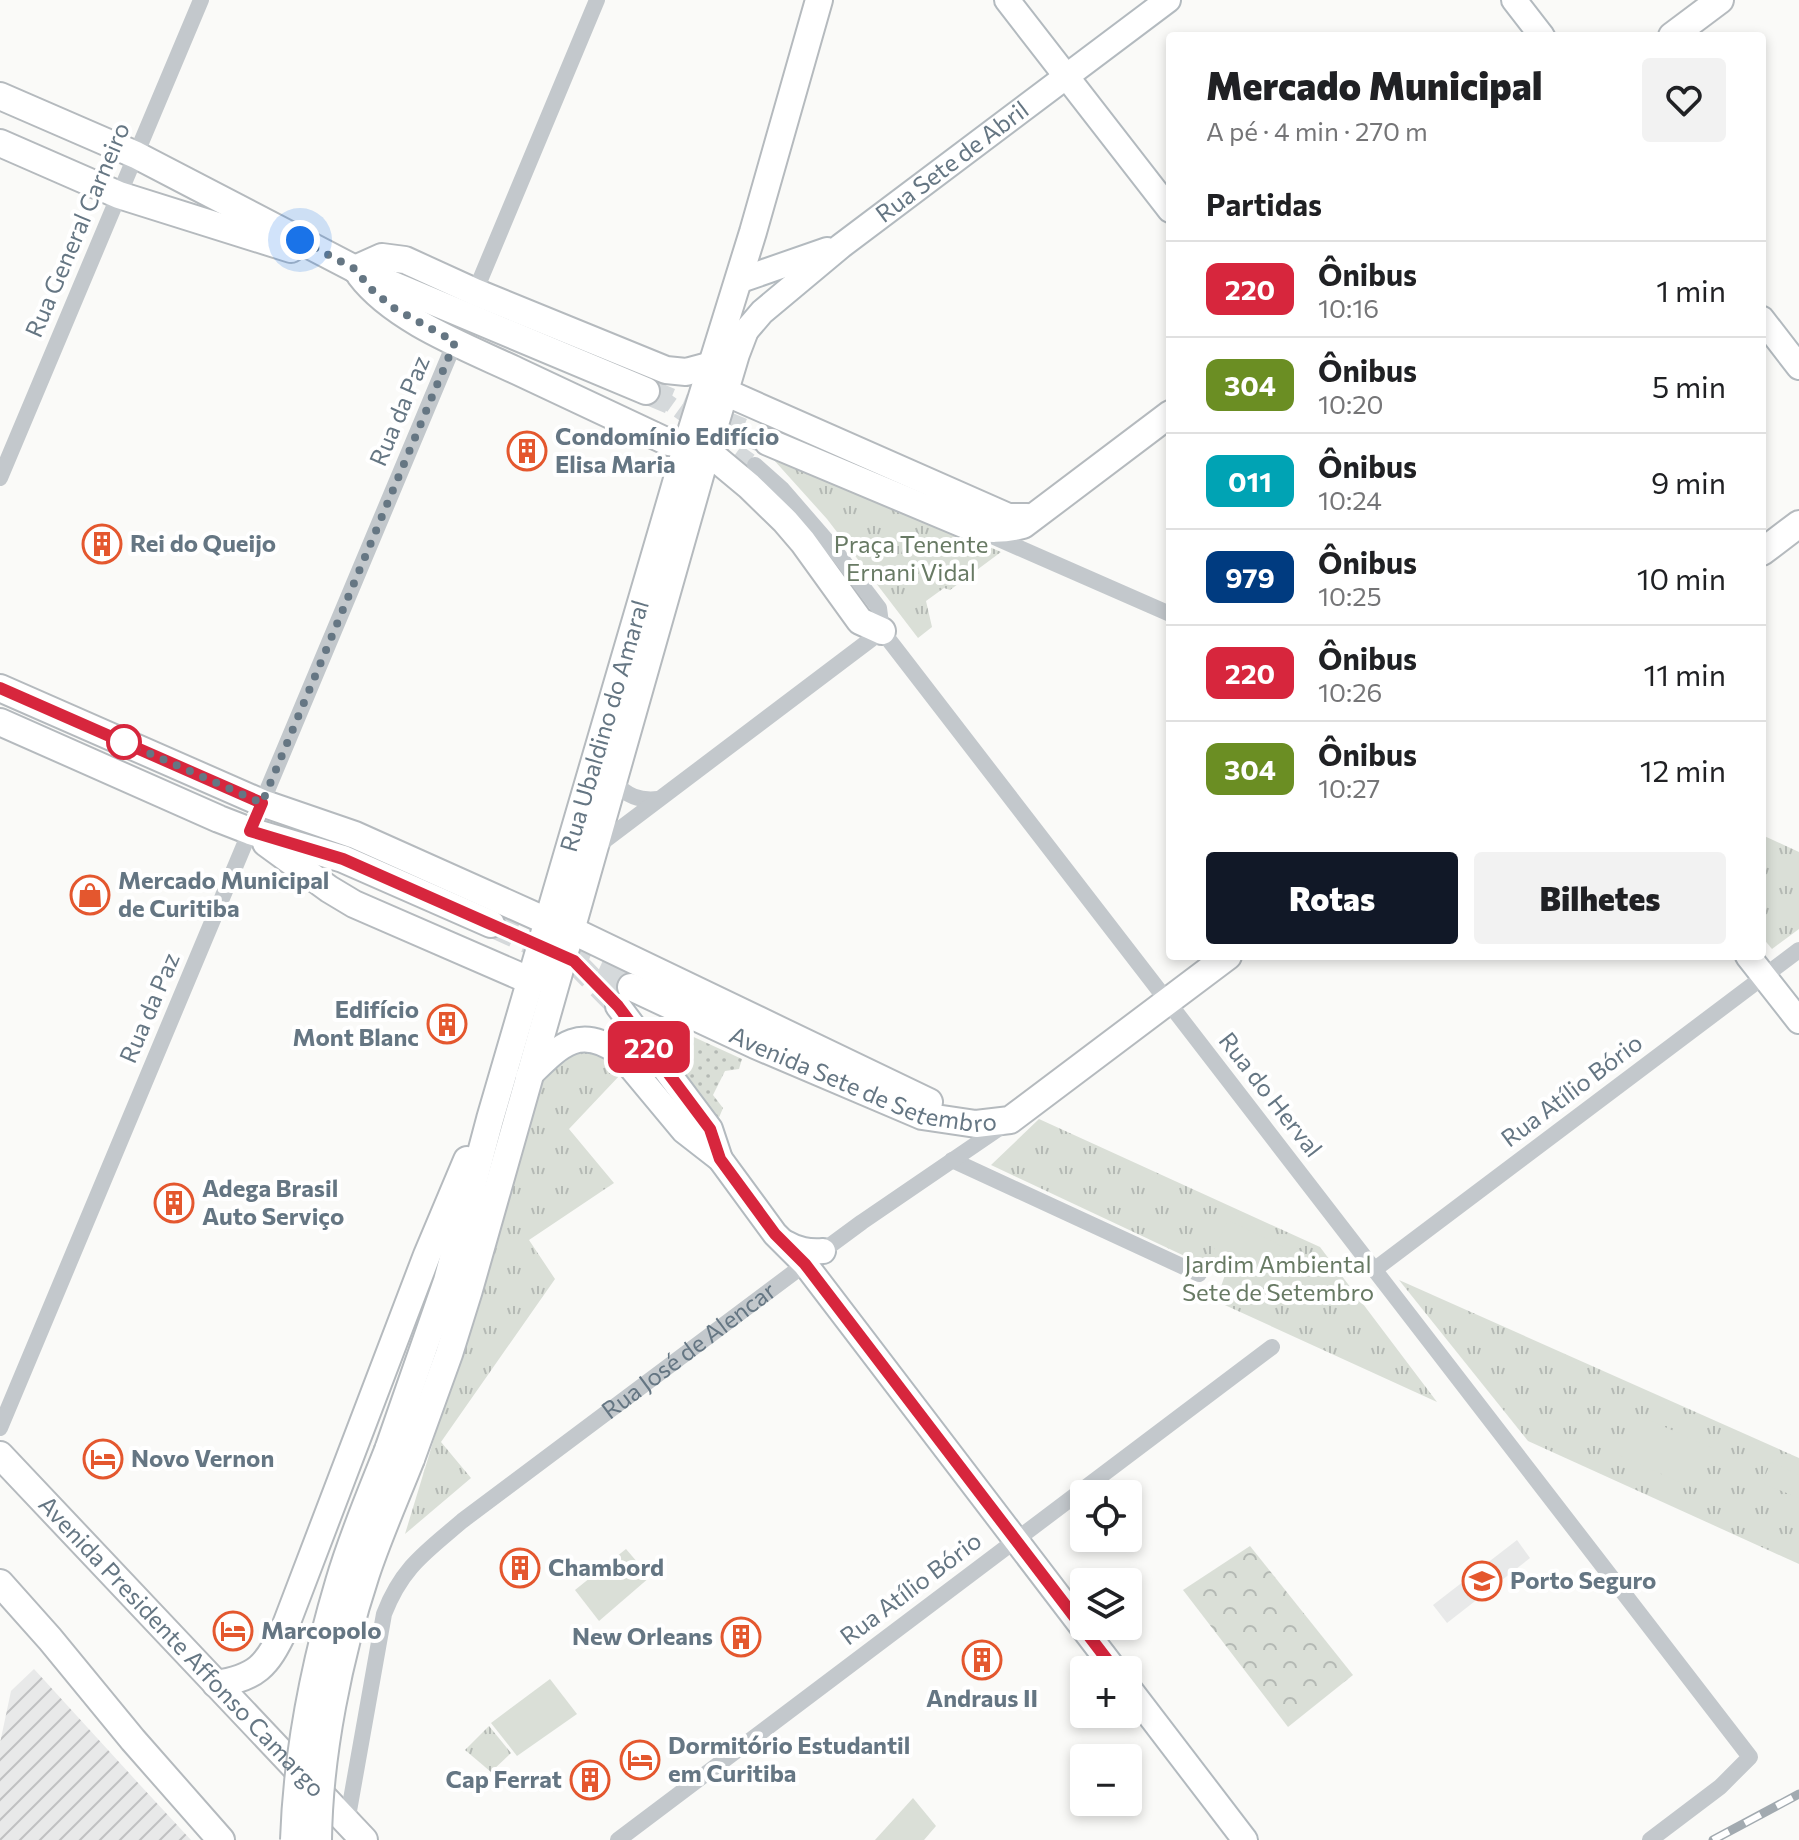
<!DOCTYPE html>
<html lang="pt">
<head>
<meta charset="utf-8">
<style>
	body { margin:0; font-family:Commissioner,sans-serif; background:#f2f2f2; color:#202124; height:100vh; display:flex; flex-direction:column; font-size:30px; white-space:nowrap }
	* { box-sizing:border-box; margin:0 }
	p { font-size:26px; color:#757577 }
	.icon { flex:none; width:44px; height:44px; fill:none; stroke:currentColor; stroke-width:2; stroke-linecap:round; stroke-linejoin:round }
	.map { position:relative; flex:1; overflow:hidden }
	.drawer { position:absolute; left:1166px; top:32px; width:600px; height:928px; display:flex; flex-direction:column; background:#fff; border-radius:8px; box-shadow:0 4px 12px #0003 }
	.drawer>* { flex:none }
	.badge { padding:0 16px; border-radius:12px; font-size:28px; line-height:52px }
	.controls { position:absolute; left:1070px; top:1480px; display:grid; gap:16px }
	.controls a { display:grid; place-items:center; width:72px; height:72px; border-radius:8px; background:#fff; box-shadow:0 4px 12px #0003; font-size:40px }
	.you { position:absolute; width:40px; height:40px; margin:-20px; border:6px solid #fff; border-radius:50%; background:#1a73e8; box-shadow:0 0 0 12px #1a73e833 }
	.map>.badge { position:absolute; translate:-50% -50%; box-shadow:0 0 0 4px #fff }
	h2 { padding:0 40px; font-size:30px; line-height:72px }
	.round { display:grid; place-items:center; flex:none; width:84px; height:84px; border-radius:8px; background:#f2f2f2 }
	.headline { display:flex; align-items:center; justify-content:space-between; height:136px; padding:0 40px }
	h1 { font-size:38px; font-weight:800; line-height:60px }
	.primary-button { display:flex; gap:16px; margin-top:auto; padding:16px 40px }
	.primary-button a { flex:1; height:92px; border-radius:8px; background:#111827; color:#fff; font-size:32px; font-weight:800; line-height:92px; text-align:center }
	.primary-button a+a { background:#f2f2f2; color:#202124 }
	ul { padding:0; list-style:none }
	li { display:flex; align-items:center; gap:24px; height:96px; padding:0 40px; border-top:2px solid #e0e0e0 }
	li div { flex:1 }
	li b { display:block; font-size:30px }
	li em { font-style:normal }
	li .badge { min-width:88px; font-weight:700; text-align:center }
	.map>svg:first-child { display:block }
	.built { fill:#e8e9e9 }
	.industrial { fill:url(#industrial-furrows) }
	.grass { fill:url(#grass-dots) }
	.forest { fill:url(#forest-crowns) }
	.park { fill:url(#park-tufts) }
	.pitch { fill:#dadfd7 }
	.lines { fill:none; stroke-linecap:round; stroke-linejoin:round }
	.street-tunnel { stroke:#d5d9db; stroke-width:16; stroke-dasharray:16 8; stroke-linecap:butt }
	.secondary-tunnel { stroke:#d5d9db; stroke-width:24; stroke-dasharray:24 12; stroke-linecap:butt }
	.primary-tunnel { stroke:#d5d9db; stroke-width:26; stroke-dasharray:26 13; stroke-linecap:butt }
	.secondary-casing { stroke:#b3babf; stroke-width:28 }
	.primary-casing { stroke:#b5babe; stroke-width:30 }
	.street { stroke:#c3c8cc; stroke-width:16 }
	.secondary { stroke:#fff; stroke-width:24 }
	.primary { stroke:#fff; stroke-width:26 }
	.rail-casing { stroke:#a2aab0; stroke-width:9 }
	.rail { stroke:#fff; stroke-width:6; stroke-dasharray:18; stroke-linecap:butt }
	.primary-bridge-casing { stroke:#b5babe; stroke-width:30; stroke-linecap:butt }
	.primary-bridge { stroke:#fff; stroke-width:26 }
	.line-casing { stroke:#fff; stroke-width:18 }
	.line { stroke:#d7263d; stroke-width:12 }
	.walk { stroke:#657683; stroke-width:8; stroke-dasharray:0 14.4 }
	.stop-dot { fill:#fff; stroke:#d7263d; stroke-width:4 }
	.labels { text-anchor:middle; stroke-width:8; stroke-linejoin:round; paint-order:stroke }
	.street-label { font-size:24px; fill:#657683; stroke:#fff }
	.poi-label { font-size:24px; font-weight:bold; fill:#657683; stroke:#fff; text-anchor:start }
	.park-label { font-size:24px; fill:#687a64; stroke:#fff }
</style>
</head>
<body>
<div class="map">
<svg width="1799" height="1840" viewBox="0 0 1799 1840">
	<defs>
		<pattern id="industrial-furrows" width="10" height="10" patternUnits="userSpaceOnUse" patternTransform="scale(2)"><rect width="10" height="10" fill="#e8e9e9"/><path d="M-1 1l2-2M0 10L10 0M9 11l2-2" fill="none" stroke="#c0c1c2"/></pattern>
		<pattern id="grass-dots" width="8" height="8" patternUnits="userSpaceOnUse" patternTransform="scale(2)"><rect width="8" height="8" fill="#dadfd7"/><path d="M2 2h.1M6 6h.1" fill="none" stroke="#b4b9b4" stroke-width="1.8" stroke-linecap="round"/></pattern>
		<pattern id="forest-crowns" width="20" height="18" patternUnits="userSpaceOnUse" patternTransform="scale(2)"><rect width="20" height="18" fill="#dadfd7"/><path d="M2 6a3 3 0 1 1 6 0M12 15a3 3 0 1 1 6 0" fill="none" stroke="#b4b9b4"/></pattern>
		<pattern id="park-tufts" width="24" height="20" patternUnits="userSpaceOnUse" patternTransform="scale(2)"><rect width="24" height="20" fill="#dadfd7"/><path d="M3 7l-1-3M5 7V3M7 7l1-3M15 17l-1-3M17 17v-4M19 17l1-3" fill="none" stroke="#b4b9b4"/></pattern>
	</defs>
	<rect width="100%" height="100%" fill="#fafaf8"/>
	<!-- built -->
	<polygon class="built" points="1517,1540 1530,1558 1447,1623 1433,1605"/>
	<!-- industrial -->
	<polygon class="industrial" points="34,1669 140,1785 191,1840 0,1840 0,1743 11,1691"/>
	<!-- grass -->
	<polygon class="grass" points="652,1018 742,1059 739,1069 725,1071 713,1095 723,1108 718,1120 648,1024 648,1021"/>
	<!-- forest -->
	<polygon class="forest" points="1250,1546 1353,1675 1288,1727 1183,1590"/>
	<!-- park -->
	<g class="park">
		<polygon points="764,449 1001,552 950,590 944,588 926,601 932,627 918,638 827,519"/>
		<polygon points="1762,835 1799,852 1799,929 1772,949 1762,937"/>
		<path d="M 591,1050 L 608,1060 L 621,1074 L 569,1129 L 614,1183 L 529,1240 L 555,1279 L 441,1442 L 471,1478 L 405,1534 L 543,1081 C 559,1062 566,1054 591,1050 Z"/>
		<polygon points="1039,1119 1320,1247 1437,1402 1216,1301 1225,1275 991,1165"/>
		<polygon points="1399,1280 1799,1458 1799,1564 1528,1441"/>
		<polygon points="489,1726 511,1753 491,1772 465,1750"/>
	</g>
	<!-- pitch -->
	<g class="pitch">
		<polygon points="1228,1220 1294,1252 1276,1292 1209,1260"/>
		<polygon points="1638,1415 1712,1448 1693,1488 1619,1455"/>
		<polygon points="1771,1462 1799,1475 1799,1498 1762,1483"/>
		<polygon points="626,1549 650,1577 599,1621 575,1590"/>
		<polygon points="550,1679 577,1714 517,1756 491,1723"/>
		<polygon points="913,1798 936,1826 924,1840 875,1840"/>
	</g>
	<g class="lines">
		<!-- street-tunnel -->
		<polyline class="street-tunnel" points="659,396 755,465"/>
		<!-- secondary-tunnel -->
		<polyline class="secondary-tunnel" points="574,961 618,1006"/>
		<!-- primary-tunnel -->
		<g class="primary-tunnel">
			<polyline points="646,391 768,442"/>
			<polyline points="491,924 631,987"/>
		</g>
		<!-- secondary casing -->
		<g class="secondary-casing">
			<g id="secondary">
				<polyline points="1007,0 1170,210"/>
				<polyline points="1514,0 1542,36"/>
				<polyline points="738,281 827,250"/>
				<polyline points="1762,319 1799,367"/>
				<path id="s2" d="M 744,333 L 762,312 L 841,246 L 1168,0"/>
				<polyline points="1748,956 1799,1021"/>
				<polyline points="618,1006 710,1129 720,1159"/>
				<path d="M 528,1077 C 558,1048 578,1023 619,1053 L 684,1131 L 720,1159 L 775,1234 L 805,1264 L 1115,1670"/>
				<path d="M 786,1243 C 798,1250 808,1252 823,1251"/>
				<polyline points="1128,1687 1245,1840"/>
			</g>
		</g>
		<!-- primary casing -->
		<g class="primary-casing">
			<g id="primary">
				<polyline points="1672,36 1720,0"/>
				<polyline points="0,96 136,155 355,269 646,391"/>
				<polyline points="0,143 119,195 291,249"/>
				<polyline points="355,269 382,257 405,260 475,292 666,370 686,372 712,365"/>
				<path d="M 360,275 C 394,320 466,347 517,371 C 567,394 617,418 668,442 L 687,445"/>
				<polyline points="725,392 1008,517 1027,517"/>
				<path d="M 768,442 L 968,526 C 988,530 1003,530 1023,525 L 1170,414"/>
				<polyline points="707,451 749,486 785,521 803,542 860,621 882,631"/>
				<polyline points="1762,552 1799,524"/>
				<polyline points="0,688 262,803 355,835 549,922"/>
				<polyline points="0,722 219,819 250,831 343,859 491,924"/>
				<polyline points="266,843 329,889 354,904 531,981"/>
				<polyline points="571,930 929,1102"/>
				<path id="s3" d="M 631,987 L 755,1045 L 922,1116 L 976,1124 L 1010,1120 L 1228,956"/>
				<path id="s4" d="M 388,1450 L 447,1281 L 490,1119 L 687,445 L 753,232 L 819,0"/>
				<path id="s5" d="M 0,1455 L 364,1840"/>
				<polyline points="411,1459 449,1354 469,1290 707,451 736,354 744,333"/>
				<polyline points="0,1583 50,1639 133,1740 221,1840"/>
				<path d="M 216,1684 C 256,1678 267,1666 284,1630 L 427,1255 L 467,1160"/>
			</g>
		</g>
		<!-- street -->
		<g class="street">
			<polyline points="475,292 597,0"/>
			<polyline points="755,465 782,489 834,549 879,608 882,631 899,653 1750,1757 1720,1787 1650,1840"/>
			<polyline points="0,478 201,0"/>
			<polyline points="985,533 1170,614"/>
			<path d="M 614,782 C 627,796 639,801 658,799"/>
			<polyline points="596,847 882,631"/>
			<polyline points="952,1160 1199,1274"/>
			<polyline points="1374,1270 1799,950"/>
			<polyline points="0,1428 455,342"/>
			<path id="s1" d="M 347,1822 L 384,1614 C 402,1567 426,1552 462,1521 L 805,1264 L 862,1222 L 1004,1125"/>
			<polyline points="618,1840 1272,1347"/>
		</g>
		<!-- secondary -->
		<use href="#secondary" class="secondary"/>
		<!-- primary -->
		<use href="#primary" class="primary"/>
		<!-- rail casing -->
		<g class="rail-casing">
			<polyline id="rail" points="1713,1840 1799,1794"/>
		</g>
		<!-- rail -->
		<use href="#rail" class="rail"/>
		<!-- primary-bridge casing -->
		<g class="primary-bridge-casing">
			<g id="primary-bridge">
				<path d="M 294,1840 C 297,1752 314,1666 339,1582 C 352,1537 371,1493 388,1450"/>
				<path d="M 318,1840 C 319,1754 339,1656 366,1574 C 379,1535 396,1497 411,1459"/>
			</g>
		</g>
		<!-- primary-bridge -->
		<use href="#primary-bridge" class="primary-bridge"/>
	</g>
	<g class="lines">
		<!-- line casing -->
		<g class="line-casing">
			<polyline id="line" points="0,688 262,803 250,831 343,859 574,961 618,1006 710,1129 720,1159 775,1234 805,1264 1115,1670"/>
		</g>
		<!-- line -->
		<use href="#line" class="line"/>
		<!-- walk -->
		<polyline class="walk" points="124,742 262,803 455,342 392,307 370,288 355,269 300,240"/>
	</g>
	<!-- icons -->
	<defs>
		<g id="building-ring" transform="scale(2)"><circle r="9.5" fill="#fff" stroke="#e4572e" stroke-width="1.5"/><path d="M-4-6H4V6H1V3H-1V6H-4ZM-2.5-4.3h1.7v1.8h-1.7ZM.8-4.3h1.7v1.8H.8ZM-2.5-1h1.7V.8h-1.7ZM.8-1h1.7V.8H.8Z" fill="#e4572e"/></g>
		<g id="shop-ring" transform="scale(2)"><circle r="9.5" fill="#fff" stroke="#e4572e" stroke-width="1.5"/><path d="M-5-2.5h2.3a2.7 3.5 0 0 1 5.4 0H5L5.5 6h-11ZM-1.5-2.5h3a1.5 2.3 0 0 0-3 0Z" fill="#e4572e"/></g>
		<g id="hotel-ring" transform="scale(2)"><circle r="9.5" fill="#fff" stroke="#e4572e" stroke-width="1.5"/><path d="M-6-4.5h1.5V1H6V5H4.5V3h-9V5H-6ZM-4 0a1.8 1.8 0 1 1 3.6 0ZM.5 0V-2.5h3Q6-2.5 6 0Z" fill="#e4572e"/></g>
		<g id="school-ring" transform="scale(2)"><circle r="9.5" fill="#fff" stroke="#e4572e" stroke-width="1.5"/><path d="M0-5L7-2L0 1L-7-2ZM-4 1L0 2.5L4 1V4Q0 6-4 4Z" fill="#e4572e"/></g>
	</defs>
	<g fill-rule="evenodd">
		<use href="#building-ring" x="527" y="451"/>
		<use href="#building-ring" x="102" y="544"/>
		<use href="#shop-ring" x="90" y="895"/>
		<use href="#building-ring" x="447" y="1024"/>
		<use href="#building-ring" x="174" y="1203"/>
		<use href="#hotel-ring" x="103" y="1459"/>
		<use href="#building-ring" x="520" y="1568"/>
		<use href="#school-ring" x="1482" y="1581"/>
		<use href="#hotel-ring" x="233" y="1631"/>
		<use href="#building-ring" x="741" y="1637"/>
		<use href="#building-ring" x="982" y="1660"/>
		<use href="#hotel-ring" x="640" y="1760"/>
		<use href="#building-ring" x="590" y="1780"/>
	</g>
	<!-- markers -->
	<circle class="stop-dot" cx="124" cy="742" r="16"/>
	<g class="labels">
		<!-- street labels -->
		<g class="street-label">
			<text dy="8" stroke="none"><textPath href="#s2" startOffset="270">Rua Sete de Abril</textPath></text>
			<text transform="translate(78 230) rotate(-67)" y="8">Rua General Carneiro</text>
			<text transform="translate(400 411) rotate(-67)" y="8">Rua da Paz</text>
			<text dy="8" stroke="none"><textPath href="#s4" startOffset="756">Rua Ubaldino do Amaral</textPath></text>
			<text transform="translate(150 1008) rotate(-67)" y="8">Rua da Paz</text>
			<text dy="8" stroke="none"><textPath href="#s3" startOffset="252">Avenida Sete de Setembro</textPath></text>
			<text transform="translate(1572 1091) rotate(-37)" y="8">Rua Atílio Bório</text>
			<text transform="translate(1270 1095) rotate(52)" y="8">Rua do Herval</text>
			<text dy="8" stroke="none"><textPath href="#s1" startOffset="618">Rua José de Alencar</textPath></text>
			<text transform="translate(911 1589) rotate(-37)" y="8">Rua Atílio Bório</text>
			<text dy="8" stroke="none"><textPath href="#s5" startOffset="264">Avenida Presidente Affonso Camargo</textPath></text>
		</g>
		<!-- poi labels -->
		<g class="poi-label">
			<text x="555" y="445">Condomínio Edifício<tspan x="555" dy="28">Elisa Maria</tspan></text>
			<text x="130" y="552">Rei do Queijo</text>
			<text x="118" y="889">Mercado Municipal<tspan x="118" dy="28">de Curitiba</tspan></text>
			<text x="419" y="1018" text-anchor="end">Edifício<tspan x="419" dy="28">Mont Blanc</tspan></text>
			<text x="202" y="1197">Adega Brasil<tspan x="202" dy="28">Auto Serviço</tspan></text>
			<text x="131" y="1467">Novo Vernon</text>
			<text x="548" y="1576">Chambord</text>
			<text x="1510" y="1589">Porto Seguro</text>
			<text x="261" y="1639">Marcopolo</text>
			<text x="713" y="1645" text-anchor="end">New Orleans</text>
			<text x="982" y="1707" text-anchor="middle">Andraus II</text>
			<text x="668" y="1754">Dormitório Estudantil<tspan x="668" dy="28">em Curitiba</tspan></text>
			<text x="562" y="1788" text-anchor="end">Cap Ferrat</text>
		</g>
		<!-- park labels -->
		<g class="park-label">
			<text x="911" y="553">Praça Tenente<tspan x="911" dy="28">Ernani Vidal</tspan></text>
			<text x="1278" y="1273">Jardim Ambiental<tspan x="1278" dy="28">Sete de Setembro</tspan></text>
		</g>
	</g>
</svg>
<div class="controls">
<a><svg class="icon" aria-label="locate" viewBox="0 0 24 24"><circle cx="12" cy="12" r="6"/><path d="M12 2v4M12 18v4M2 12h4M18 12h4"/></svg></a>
<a><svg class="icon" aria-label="layers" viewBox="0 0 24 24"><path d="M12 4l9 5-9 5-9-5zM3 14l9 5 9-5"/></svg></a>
<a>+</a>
<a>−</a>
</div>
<div class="you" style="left:300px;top:240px"></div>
<b class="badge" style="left:649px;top:1047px;background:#d7263d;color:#fff">220</b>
<section class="drawer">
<div class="headline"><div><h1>Mercado Municipal</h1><p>A pé · 4 min · 270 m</p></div><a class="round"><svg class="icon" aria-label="heart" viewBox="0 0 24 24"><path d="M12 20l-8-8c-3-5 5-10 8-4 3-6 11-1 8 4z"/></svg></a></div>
<h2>Partidas</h2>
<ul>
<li><span class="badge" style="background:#d7263d;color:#fff">220</span><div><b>Ônibus</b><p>10:16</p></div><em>1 min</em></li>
<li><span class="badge" style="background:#6b8e23;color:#fff">304</span><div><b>Ônibus</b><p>10:20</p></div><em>5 min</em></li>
<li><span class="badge" style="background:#00a3b4;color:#fff">011</span><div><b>Ônibus</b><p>10:24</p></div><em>9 min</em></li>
<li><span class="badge" style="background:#003b80;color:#fff">979</span><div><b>Ônibus</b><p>10:25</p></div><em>10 min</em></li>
<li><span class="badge" style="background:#d7263d;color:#fff">220</span><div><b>Ônibus</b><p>10:26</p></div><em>11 min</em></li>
<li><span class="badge" style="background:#6b8e23;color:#fff">304</span><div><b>Ônibus</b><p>10:27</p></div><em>12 min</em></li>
</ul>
<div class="primary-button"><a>Rotas</a><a>Bilhetes</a></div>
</section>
</div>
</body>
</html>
